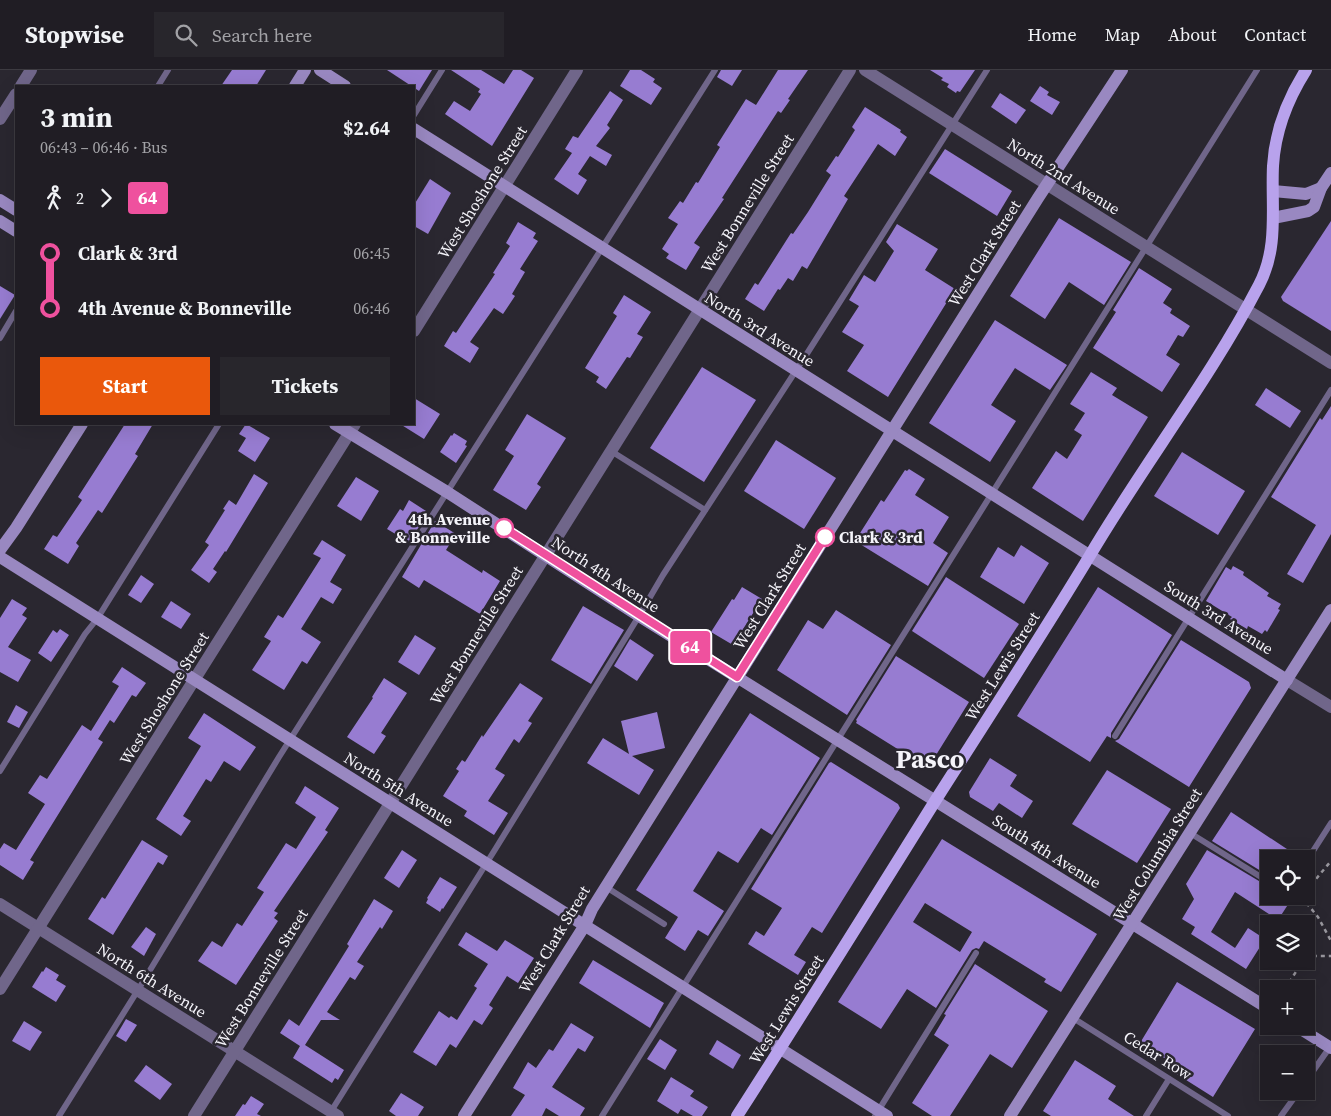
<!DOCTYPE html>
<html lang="en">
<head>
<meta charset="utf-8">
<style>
	body { margin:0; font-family:"Source Serif 4",serif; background:#28262c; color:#f1f3f6; height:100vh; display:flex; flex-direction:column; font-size:19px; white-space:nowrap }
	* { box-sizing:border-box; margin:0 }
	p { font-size:16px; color:#a2a2a6 }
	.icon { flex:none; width:28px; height:28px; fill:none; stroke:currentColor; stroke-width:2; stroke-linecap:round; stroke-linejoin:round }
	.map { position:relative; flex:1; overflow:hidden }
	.drawer { position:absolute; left:15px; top:15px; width:400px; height:340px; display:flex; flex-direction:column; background:#201d24; border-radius:0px; box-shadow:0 5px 20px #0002,0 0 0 1px #3d3b41 }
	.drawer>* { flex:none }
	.badge { padding:0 10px; border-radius:4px; font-size:18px; line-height:32px }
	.fabs { position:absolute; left:1260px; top:780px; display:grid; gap:10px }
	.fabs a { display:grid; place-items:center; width:55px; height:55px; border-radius:0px; background:#201d24; box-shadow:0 5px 20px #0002,0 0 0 1px #3d3b41; font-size:25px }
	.map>.badge { position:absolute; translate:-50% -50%; box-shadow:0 0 0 2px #fff }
	.legs { display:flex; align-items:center; gap:8px; height:55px; padding:0 25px; font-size:16px }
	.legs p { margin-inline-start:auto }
	.overview { display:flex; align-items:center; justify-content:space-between; height:85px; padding:0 25px }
	h1 { font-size:28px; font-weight:700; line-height:38px }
	.primary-button { display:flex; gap:10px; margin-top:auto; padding:10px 25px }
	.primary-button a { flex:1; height:58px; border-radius:0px; background:#ea580c; color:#fff; font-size:20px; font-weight:700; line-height:58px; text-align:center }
	.primary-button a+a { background:#28262c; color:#f1f3f6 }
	ul { padding:0 25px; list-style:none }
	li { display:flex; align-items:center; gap:18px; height:55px; font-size:19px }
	li i { display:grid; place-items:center; width:8px; height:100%; margin:0 6px; background:currentColor }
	li i::after { content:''; width:12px; height:12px; margin:-6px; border:4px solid; border-radius:50%; background:#201d24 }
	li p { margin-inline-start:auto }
	li:first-child i { background:linear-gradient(#0000 50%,currentColor 0) }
	li:last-child i { background:linear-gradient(currentColor 50%,#0000 0) }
	header { display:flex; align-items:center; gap:30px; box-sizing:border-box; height:70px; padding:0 25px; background:#201d24; border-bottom:1px solid #3d3b41 }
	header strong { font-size:24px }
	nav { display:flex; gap:28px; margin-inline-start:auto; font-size:18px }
	.search { width:350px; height:45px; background:#28262c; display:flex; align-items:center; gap:12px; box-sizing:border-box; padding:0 18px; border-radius:0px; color:#a2a2a6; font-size:19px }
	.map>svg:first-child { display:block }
	.building { fill:#977cd1; fill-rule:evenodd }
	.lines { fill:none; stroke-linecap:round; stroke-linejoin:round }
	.path { stroke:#9a989f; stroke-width:2.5; stroke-dasharray:4 4; stroke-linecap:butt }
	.lane { stroke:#70668a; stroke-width:6 }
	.street { stroke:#70668a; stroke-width:12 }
	.secondary { stroke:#9988c1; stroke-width:12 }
	.primary { stroke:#b8a2ec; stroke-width:12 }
	.line-1-casing { stroke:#fff; stroke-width:11 }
	.line-1 { stroke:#ef519e; stroke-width:8 }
	.stop-1-dot { fill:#fff; stroke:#ef519e; stroke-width:2.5 }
	.labels { text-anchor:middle; stroke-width:5; stroke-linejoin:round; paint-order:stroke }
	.street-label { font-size:16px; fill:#f5f4fa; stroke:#2a2730 }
	.stop-label { font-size:16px; font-weight:bold; fill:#f5f4fa; stroke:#2a2730; text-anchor:end }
	.town-label { font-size:26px; font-weight:bold; fill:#f5f4fa; stroke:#2a2730 }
</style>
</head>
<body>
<header>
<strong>Stopwise</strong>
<div class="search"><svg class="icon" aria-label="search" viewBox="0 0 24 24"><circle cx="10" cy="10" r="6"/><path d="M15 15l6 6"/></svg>Search here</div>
<nav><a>Home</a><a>Map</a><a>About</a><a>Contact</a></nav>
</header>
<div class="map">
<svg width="1331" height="1046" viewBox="0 0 1331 1046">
	<rect width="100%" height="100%" fill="#2a2730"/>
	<!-- building -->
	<g class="building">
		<polygon points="232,0 266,0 256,16 221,16"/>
		<polygon points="387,0 432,0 419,21"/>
		<polygon points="451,0 481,0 504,14 513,0 521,0 534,8 492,76 445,44 454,31 470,41 481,24 478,22 480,19"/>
		<polygon points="630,0 641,0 655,9 653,12 662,18 651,35 620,16"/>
		<polygon points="721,0 742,0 732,16 717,7"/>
		<polygon points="778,0 808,0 788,29 790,30 781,43 778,41 722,128 724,129 694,173 700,177 686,200 666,188 669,184 662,179 678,154 668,148 680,131 683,133 696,112 698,113 720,77 717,75 746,29 756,35"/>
		<polygon points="930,0 975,0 960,22 957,21 956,23 947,17 949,14 941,10 943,8"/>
		<polygon points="1040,16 1049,22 1047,25 1060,32 1052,45 1030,31"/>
		<polygon points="610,21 623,30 607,55 610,58 596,76 612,85 606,96 590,86 578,104 587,110 578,125 554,109 572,83 565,79 573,66 578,68"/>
		<polygon points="1000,23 1026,40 1016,54 991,37"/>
		<polygon points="865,37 901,60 900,62 907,67 895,86 878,74 844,126 848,129 807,199 802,196 793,211 788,208 780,220 778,219 764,241 745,229 755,213 758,215 791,163 793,164 808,142 831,105 826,101 836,86 838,87 855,60 852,57"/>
		<polygon points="945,79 1012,121 997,146 929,103"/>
		<polygon points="430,109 451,123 428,164 414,156 414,135"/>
		<polygon points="1059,148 1131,192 1104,235 1069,212 1045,249 1010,226"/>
		<polygon points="1331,151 1331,261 1283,231 1281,227"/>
		<polygon points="518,152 536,163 533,168 538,171 520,199 525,202 512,224 515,226 503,244 494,238 470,272 479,278 470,293 444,276 453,261 456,263 495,204 493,203 510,176 506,173"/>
		<polygon points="897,154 938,179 925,200 955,219 888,327 847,301 864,275 842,262 859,236 849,230 864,205 875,212 894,181 886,172"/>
		<polygon points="1139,198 1172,219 1163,233 1172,239 1170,243 1190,256 1183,267 1178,265 1166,285 1180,294 1162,322 1093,278 1116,242 1113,240"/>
		<polygon points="0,216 15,225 0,249"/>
		<polygon points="624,225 651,242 637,264 643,267 630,288 627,287 606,319 596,312 599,307 585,298 617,246 613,243"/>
		<polygon points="995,250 1067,295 1050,320 1015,298 991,335 1016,351 990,392 929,353"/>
		<polygon points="702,297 756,330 704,412 650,378"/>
		<polygon points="1091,302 1117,318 1112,325 1148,347 1083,451 1032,418 1056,381 1067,389 1082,365 1074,360 1085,343 1070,334"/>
		<polygon points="1266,318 1301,341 1290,358 1255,335"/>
		<polygon points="414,328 440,344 424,369 400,354 414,354"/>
		<polygon points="1331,336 1331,464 1303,513 1287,504 1316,455 1271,427 1320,348 1322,350"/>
		<polygon points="527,344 566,368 537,414 541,417 526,440 493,420 514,386 505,380"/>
		<polygon points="125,354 153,354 135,384 138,386 102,443 98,440 76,473 79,476 68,494 44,479 53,465 57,467 82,430 78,427"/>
		<polygon points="246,354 270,368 255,392 238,381 246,368 239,364"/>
		<polygon points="454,363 467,371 465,375 467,376 456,393 440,382 451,365 452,366"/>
		<polygon points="776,370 836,408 804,459 744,421"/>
		<polygon points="1182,382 1245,421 1218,465 1154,426"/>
		<polygon points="909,399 925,409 915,425 949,447 933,473 948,483 928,516 855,471 881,430 884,432 905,400 907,401"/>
		<polygon points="254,404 268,413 226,482 225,481 213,499 217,502 209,513 191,500 209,475 205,472 225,440 223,439 229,430 236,435"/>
		<polygon points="356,407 379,421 361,451 337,436"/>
		<polygon points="409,430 426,441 424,444 426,446 409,472 387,459 400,439 403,441"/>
		<polygon points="435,451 456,464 446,480 482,503 483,500 500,511 480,544 424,510 419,518 402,507"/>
		<polygon points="322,470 346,485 330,512 342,519 333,534 321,527 301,559 321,572 307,594 302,591 284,620 252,600 271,571 264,567 278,545 283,548 321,488 313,484"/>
		<polygon points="1021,475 1049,493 1024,534 980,507 998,477 1014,487"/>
		<polygon points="1233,496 1244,502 1243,505 1269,523 1267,526 1281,534 1278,539 1280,540 1267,562 1265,560 1262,564 1248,556 1247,559 1230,549 1232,547 1206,531 1226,497 1231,500"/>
		<polygon points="141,505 154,514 141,533 128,525"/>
		<polygon points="946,507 1019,554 984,608 912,561"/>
		<polygon points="742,517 762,529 733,575 711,562 732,529 734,530"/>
		<polygon points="1098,517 1172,565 1111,663 1111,668 1107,666 1090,692 1017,646"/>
		<polygon points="12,529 27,538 22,545 27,548 8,577 31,590 18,612 0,602 0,548"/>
		<polygon points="171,531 191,544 181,559 161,547"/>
		<polygon points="583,536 624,560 591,614 551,590"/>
		<polygon points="836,540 891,575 847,645 777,600 808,550 823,559"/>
		<polygon points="60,559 69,565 51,592 38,583 53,560 57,563"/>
		<polygon points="415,565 436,578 419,605 398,592"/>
		<polygon points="630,569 654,585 637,611 614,596"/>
		<polygon points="1181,570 1249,612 1251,618 1189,717 1115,671 1119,669"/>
		<polygon points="896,586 969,632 928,698 856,653 857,651 856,650"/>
		<polygon points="122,597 146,613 136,627 132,625 114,653 110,650 98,669 103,672 30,790 34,792 23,810 0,795 0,779 4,773 16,780 45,734 28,723 40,705 47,709 82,655 91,661 119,616 112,612"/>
		<polygon points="384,608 407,623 381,663 386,666 374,684 347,667 373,628 372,627"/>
		<polygon points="520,613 543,628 528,651 532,653 519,673 514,669 495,699 505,705 488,731 508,743 494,765 464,746 467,741 443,726 459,701 456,699 462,690 465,692 482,665 483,667"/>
		<polygon points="16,635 28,642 19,658 7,652"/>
		<polygon points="657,642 665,678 632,686 654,700 639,725 587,693 603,668 629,684 621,651"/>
		<polygon points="204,643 256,677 240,701 224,691 211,712 206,709 183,746 191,751 181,766 156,749 201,676 188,668"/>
		<polygon points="750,643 820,688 772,765 761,758 738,793 718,781 693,821 724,841 708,866 698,860 685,881 665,868 678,847 636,820"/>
		<polygon points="990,688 1017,705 1010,716 1033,731 1022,748 999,733 993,741 970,727 969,722"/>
		<polygon points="831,692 898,734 900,738 822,863 812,857 794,885 806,892 798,905 748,874 756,861 764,866 782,838 751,819 829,693"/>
		<polygon points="1107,700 1171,739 1137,793 1072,754"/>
		<polygon points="305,716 339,738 325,760 328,762 274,841 278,843 274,848 278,851 236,915 198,891 212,871 222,877 237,853 242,856 264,822 257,818 286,773 296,779 316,747 295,733"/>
		<polygon points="1231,742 1302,789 1269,789 1269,806 1212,771"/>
		<path d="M 942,769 L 1097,864 L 1061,922 L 1044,912 L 1046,909 L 984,871 L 979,879 L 976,878 L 972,880 L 936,938 L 907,919 L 881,959 L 838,932 ZM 925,833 L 972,862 L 960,882 L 913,852 Z"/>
		<polygon points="142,770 168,786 163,795 158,792 113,865 88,849 102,827 105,829"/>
		<polygon points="402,780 417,790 399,818 384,808"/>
		<polygon points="1207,780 1269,817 1269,826 1278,826 1289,833 1278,850 1235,822 1211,862 1235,878 1248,858 1265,869 1246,899 1191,864 1195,857 1182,849 1194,829 1186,814"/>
		<polygon points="440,807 457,817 443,839 442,838 440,842 426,833 428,829 427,828"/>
		<polygon points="374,829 393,841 382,859 380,857 357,892 364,896 355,910 350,907 327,942 340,950 321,950 305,975 344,1000 338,1010 335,1008 332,1013 293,988 300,976 280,963 289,949 299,956 349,876 347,874"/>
		<polygon points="146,857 156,864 144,886 131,877"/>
		<polygon points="466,862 497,881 505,870 534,888 518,913 507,906 489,935 493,938 482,955 474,950 456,978 450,974 436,996 413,982 439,941 449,948 451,946 457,950 477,918 474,916 488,894 458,875"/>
		<polygon points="593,890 664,933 650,958 579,913"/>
		<polygon points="975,894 1048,941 1012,998 990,984 950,1046 932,1046 912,1033 949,975 934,965 946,945 944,944"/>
		<polygon points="46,897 59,905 56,910 66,916 56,932 32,917 42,901 43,902"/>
		<polygon points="1177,912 1255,959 1213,1027 1175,1003 1179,997 1140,973"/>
		<polygon points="126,949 137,955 126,972 116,966"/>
		<polygon points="24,951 42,962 30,981 12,971"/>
		<polygon points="571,953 594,967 585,982 578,978 552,1017 585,1038 580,1046 559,1046 546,1038 542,1046 511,1046 525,1025 513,1018 528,992 536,998 549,979 553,981"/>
		<polygon points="660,969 677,980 665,1000 647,989"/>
		<polygon points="717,970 741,985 733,999 709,984"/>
		<polygon points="1075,990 1116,1016 1108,1029 1134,1046 1051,1046 1043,1041"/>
		<polygon points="146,995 172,1014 160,1030 134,1011"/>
		<polygon points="671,1007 694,1021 690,1026 708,1037 702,1046 693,1046 681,1039 678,1044 657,1031"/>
		<polygon points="401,1023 424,1037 418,1046 396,1046 389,1041"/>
		<polygon points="251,1026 264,1034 257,1044 261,1046 235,1046 243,1034 245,1035"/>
	</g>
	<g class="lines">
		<!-- path -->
		<g class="path">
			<polyline points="1306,821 1331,791"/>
			<polyline points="1305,826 1304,830 1318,847 1331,871"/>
			<polyline points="1306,891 1316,886 1331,886"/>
			<polyline points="1285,919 1299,897 1305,891"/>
		</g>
		<!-- lane -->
		<g class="lane">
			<polyline points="158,16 168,0"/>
			<polyline points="414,45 442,0"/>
			<polyline points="0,268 16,241"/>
			<polyline points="611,381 705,440"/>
			<polyline points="1115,666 1331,320"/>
			<polyline points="0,701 85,564 97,549 219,354"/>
			<polyline points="1190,763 1269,812"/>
			<polyline points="1306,792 1331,753"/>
			<polyline points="606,817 664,854"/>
			<polyline points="1073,948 1228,1046"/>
			<polyline points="1306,1011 1330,977"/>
			<polyline points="330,1043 496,778 639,546 663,505 808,282 987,0"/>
			<polyline points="59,1046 138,920 279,687 715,0"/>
			<polyline points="602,1046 1257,0"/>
			<polyline points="875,1046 976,883"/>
			<polyline points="1146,1046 1169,1009"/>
			<polyline points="1281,1046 1299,1021"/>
		</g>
		<!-- street -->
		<g class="street">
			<polyline points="865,0 1331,293"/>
			<polyline points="21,16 31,0"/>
			<polyline points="0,49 16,24"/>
			<polyline points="414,261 577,0"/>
			<polyline points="1287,610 1331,637"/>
			<polyline points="0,834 338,1046"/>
			<polyline points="0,919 355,354"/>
			<polyline points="194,1046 850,0"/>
		</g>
		<!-- secondary -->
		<g class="secondary">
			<polyline points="320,0 345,16"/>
			<polyline points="295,16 305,0"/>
			<polyline points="414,59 1287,610"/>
			<polyline points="1273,121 1306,124 1321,118"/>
			<polyline points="0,130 16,140"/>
			<polyline points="1273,148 1308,141 1314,137 1321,118 1331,103"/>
			<polyline points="0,151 16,161"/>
			<polyline points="335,354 447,422 639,546 1269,939"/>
			<polyline points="0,480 16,458 82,354"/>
			<polyline points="0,487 887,1046"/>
			<polyline points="1296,956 1331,978"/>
			<polyline points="464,1046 585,855 592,839 1038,128 1122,0"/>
			<polyline points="1010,1046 1331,540"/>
		</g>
		<!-- primary -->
		<path class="primary" d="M 737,1046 C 805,940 871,834 937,728 C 988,648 1040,568 1089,487 C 1143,395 1210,309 1259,215 C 1279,177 1271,137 1273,96 C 1275,60 1287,30 1306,0"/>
	</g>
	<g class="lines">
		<!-- line-1 casing -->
		<g class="line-1-casing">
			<polyline id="line-1" points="504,458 737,607 825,467"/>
		</g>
		<!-- line-1 -->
		<use href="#line-1" class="line-1"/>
	</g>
	<!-- markers -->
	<g class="stop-1-dot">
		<circle cx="504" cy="458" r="9"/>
		<circle cx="825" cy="467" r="9"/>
	</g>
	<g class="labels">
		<!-- street labels -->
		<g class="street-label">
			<text transform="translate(1064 106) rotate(32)" y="6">North 2nd Avenue</text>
			<text transform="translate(482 122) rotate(-58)" y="6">West Shoshone Street</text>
			<text transform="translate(747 133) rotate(-58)" y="6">West Bonneville Street</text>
			<text transform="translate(984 183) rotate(-58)" y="6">West Clark Street</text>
			<text transform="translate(760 259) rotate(32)" y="6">North 3rd Avenue</text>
			<text transform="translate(606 504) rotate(33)" y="6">North 4th Avenue</text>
			<text transform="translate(769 526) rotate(-58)" y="6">West Clark Street</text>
			<text transform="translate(1219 547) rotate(32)" y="6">South 3rd Avenue</text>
			<text transform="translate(476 565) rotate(-58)" y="6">West Bonneville Street</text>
			<text transform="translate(1002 596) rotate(-58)" y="6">West Lewis Street</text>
			<text transform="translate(164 628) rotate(-58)" y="6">West Shoshone Street</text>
			<text transform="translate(399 719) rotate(32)" y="6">North 5th Avenue</text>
			<text transform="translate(1047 781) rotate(32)" y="6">South 4th Avenue</text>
			<text transform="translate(1157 784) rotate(-58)" y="6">West Columbia Street</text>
			<text transform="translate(554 869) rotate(-59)" y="6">West Clark Street</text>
			<text transform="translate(261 908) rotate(-58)" y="6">West Bonneville Street</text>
			<text transform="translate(152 910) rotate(32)" y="6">North 6th Avenue</text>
			<text transform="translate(786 939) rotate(-58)" y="6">West Lewis Street</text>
			<text transform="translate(1158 985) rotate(32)" y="6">Cedar Row</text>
		</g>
		<!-- stop labels -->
		<g class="stop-label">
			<text x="490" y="455">4th Avenue<tspan x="490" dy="18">&amp; Bonneville</tspan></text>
			<text x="839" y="473" text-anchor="start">Clark &amp; 3rd</text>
		</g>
		<!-- town labels -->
		<g class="town-label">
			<text x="930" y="698">Pasco</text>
		</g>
	</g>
</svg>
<div class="fabs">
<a><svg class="icon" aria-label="locate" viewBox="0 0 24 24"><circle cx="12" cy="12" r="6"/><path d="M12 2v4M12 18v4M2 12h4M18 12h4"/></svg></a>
<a><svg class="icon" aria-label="layers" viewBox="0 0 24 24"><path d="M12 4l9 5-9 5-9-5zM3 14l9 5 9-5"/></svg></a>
<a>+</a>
<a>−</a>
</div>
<b class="badge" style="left:690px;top:577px;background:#ef519e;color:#fff">64</b>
<section class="drawer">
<div class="overview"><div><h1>3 min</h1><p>06:43 – 06:46 · Bus</p></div><b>$2.64</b></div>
<div class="legs"><svg class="icon" aria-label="walk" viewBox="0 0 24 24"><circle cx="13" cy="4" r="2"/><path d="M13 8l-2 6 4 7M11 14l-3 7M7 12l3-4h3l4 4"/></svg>2<svg class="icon" aria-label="forward" viewBox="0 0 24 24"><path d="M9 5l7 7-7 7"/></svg><b class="badge" style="background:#ef519e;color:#fff">64</b></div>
<ul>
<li><i style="color:#ef519e"></i><b>Clark &amp; 3rd</b><p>06:45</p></li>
<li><i style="color:#ef519e"></i><b>4th Avenue &amp; Bonneville</b><p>06:46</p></li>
</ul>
<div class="primary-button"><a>Start</a><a>Tickets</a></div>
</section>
</div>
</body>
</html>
